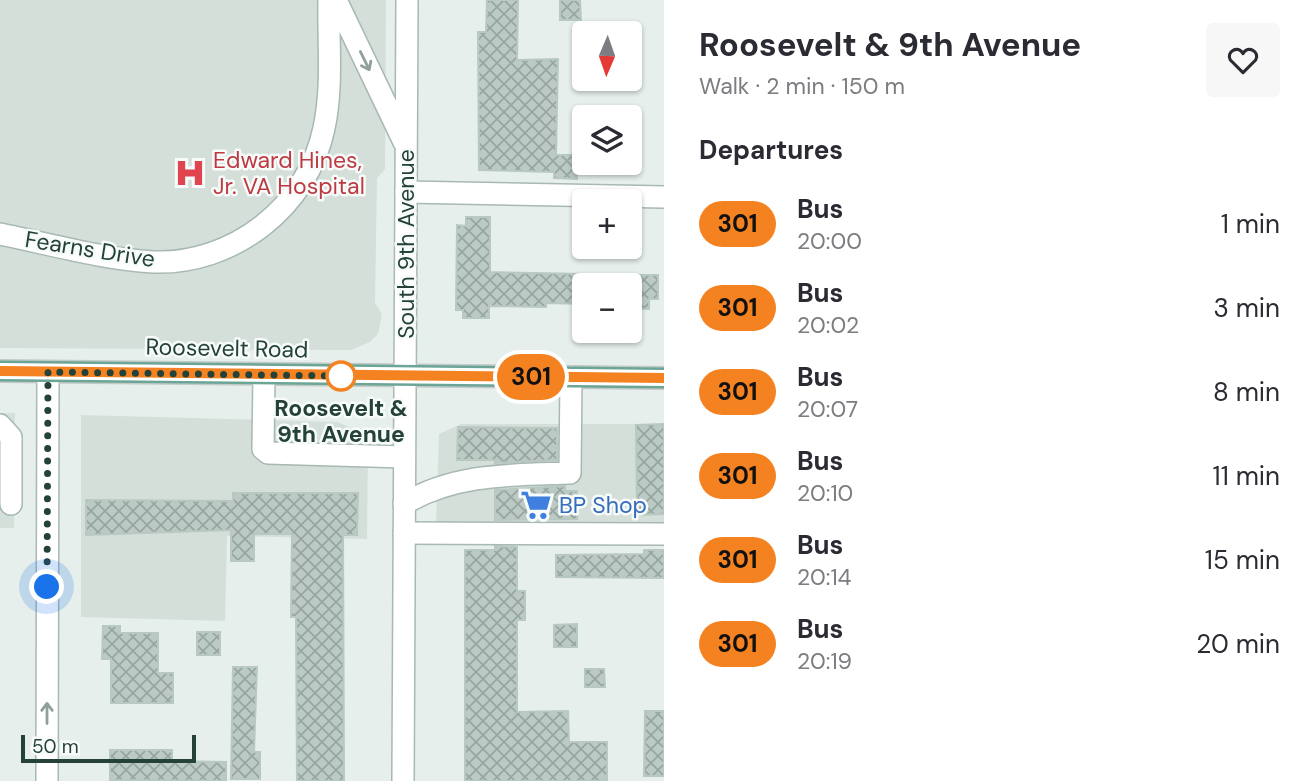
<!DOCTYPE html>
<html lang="en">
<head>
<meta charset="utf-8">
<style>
	body { margin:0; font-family:"DM Sans",sans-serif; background:#f7f7f7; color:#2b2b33; height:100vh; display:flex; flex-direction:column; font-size:26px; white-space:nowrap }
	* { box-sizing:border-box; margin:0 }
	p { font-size:23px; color:#7c7c81 }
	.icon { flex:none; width:38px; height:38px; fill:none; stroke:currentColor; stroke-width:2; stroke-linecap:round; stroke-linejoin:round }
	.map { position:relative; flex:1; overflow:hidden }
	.sheet { display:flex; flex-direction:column; background:#fff; width:651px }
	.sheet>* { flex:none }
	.badge { padding:0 14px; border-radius:23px; font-size:24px; line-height:46px }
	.needle { width:46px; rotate:182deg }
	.buttons { position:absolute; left:572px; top:21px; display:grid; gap:14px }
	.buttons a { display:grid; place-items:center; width:70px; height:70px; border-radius:7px; background:#fff; box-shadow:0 2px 5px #0004; font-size:35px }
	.scale { position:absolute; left:21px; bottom:18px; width:175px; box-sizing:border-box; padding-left:7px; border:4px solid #24423a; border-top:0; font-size:19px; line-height:24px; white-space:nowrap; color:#24423a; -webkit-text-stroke:5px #f7fbf9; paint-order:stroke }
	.you { position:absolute; width:35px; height:35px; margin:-18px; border:5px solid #fff; border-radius:50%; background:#1a73e8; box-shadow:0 0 0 10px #1a73e833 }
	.map>.badge { position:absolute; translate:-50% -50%; box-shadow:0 0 0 4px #fff }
	h2 { padding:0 35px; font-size:26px; line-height:63px }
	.round { display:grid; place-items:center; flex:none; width:74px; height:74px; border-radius:7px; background:#f7f7f7 }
	.summary { display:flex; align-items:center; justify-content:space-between; height:119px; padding:0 35px }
	h1 { font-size:33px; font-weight:700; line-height:52px }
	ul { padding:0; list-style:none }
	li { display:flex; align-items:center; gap:21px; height:84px; padding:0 35px }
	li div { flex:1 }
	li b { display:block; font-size:26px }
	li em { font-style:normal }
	li .badge { min-width:77px; font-weight:700; text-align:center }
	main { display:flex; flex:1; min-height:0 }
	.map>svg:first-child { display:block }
	.built { fill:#d4dfda }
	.building { fill:url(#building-cross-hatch); stroke:#b8c9c2; stroke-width:2 }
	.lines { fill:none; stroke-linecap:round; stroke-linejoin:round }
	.minor-casing { stroke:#a8b8b2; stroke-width:24 }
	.major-casing { stroke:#c2cac8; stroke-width:24 }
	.minor { stroke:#fff; stroke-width:21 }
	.major { stroke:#6aa596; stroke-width:21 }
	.oneway { stroke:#92a09c }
	.line-casing { stroke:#fff; stroke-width:16 }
	.line { stroke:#f58220; stroke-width:10 }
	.walk { stroke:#24423a; stroke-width:7; stroke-dasharray:0 12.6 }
	.stop-dot { fill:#fff; stroke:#f58220; stroke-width:3.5 }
	.labels { text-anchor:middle; stroke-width:5; stroke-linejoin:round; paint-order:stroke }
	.health-label { font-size:23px; fill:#be3a42; stroke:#f7fbf9; text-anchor:start }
	.street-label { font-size:23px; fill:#24423a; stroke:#f7fbf9 }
	.stop-label { font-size:23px; font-weight:bold; fill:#24423a; stroke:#f7fbf9 }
	.shop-label { font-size:23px; fill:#366cbe; stroke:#f7fbf9; text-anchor:start }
</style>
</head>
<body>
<main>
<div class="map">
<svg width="664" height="781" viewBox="0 0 664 781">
	<defs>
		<pattern id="building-cross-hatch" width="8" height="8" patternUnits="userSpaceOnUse" patternTransform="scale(1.75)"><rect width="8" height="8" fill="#bbcac4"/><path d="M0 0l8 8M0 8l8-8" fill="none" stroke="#98a6a0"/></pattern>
	</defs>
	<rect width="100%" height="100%" fill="#e6efeb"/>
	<!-- built -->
	<g class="built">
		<polygon points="0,0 386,0 385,169 377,178 375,303 382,314 378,334 370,342 351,350 0,348"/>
		<polygon points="0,413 15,413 14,528 0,528"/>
		<polygon points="81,415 337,422 352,428 363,435 368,444 367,539 227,536 225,621 81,617"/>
		<polygon points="461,424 664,424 664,526 436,527 439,434"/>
	</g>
	<!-- building -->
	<g class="building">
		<polygon points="487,0 518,0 517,60 558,59 556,155 577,155 577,179 554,178 554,172 479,170 478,32 486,32"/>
		<polygon points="560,0 580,0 581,20 560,20"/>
		<polygon points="466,217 490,217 490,272 584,274 584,304 546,303 546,307 489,306 489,318 463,318 463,310 456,310 457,225 466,226"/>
		<polygon points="630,275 658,275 658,299 649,299 649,309 630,308"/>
		<polygon points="664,424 664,514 637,515 636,425"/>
		<polygon points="458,427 557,428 557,460 495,463 495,460 457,460"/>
		<polygon points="565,486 565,491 577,491 577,519 495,520 495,490"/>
		<polygon points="233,493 358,493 357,535 343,535 344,781 297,781 296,617 291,617 292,534 254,534 254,561 231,561 231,530 86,535 86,500 233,501"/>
		<polygon points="495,546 517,547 517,591 525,591 525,620 517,620 517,712 568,711 569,742 607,742 607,781 465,781 465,550 495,550"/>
		<polygon points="644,550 664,550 664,578 556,577 556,555 644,554"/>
		<polygon points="577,624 577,647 554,647 554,625"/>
		<polygon points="103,626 120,626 120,633 158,633 158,673 173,673 173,703 111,703 111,659 102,659"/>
		<rect x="197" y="632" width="23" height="23"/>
		<polygon points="233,667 257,667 254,752 260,752 260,779 231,779"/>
		<polygon points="585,669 604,669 605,687 585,687"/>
		<polygon points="645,711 664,711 664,776 644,776"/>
		<polygon points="110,750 172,750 172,761 226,762 226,781 110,780"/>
	</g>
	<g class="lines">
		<!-- minor casing -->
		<g class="minor-casing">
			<g id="minor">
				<polyline points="336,0 404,142"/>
				<polyline points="406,192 664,197"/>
				<path d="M 0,234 C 50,244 102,259 153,262 C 233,265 308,207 324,128 C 333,87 328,42 329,0"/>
				<polyline points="264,375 263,449 268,453 404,457"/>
				<polyline points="0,425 11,437 11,504"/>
				<path d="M 404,504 C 455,473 513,475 570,473 L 571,377"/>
				<polyline points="404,533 664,534"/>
				<polyline points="47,781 48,372"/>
				<polyline points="403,781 407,0"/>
			</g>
		</g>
		<!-- major casing -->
		<g class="major-casing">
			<polyline id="major" points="0,371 664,378"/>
		</g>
		<!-- minor -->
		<use href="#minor" class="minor"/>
		<!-- major -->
		<use href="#major" class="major"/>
	</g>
	<!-- one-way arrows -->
	<defs><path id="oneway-shaft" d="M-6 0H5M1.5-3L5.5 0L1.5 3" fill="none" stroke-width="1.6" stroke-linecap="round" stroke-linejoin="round" transform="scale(1.75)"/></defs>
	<g class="oneway">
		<use href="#oneway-shaft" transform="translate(365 61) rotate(64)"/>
		<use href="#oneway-shaft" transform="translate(47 713) rotate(-90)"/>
	</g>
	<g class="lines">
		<!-- line casing -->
		<g class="line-casing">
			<polyline id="line" points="0,371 664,378"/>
		</g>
		<!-- line -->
		<use href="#line" class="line"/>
		<!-- walk -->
		<polyline class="walk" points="47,587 48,372 341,376"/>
	</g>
	<!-- icons -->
	<defs>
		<g id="hospital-bare" transform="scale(2.415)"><path d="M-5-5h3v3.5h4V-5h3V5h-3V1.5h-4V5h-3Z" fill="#e0444e" stroke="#f7fbf9" stroke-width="2.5" paint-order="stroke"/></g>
		<g id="supermarket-bare" transform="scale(2.415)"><path d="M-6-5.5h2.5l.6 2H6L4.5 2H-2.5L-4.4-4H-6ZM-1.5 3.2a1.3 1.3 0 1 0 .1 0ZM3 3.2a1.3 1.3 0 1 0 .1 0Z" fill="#3f7fe0" stroke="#f7fbf9" stroke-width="2.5" paint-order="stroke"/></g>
	</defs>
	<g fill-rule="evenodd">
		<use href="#hospital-bare" x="190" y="173"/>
		<use href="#supermarket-bare" x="536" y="505"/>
	</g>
	<!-- markers -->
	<circle class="stop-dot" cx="341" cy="376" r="14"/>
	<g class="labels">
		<!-- health labels -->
		<g class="health-label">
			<text x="213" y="168">Edward Hines,<tspan x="213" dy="26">Jr. VA Hospital</tspan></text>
		</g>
		<!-- street labels -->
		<g class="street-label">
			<text transform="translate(406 244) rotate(-90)" y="8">South 9th Avenue</text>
			<text transform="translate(90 249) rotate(9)" y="8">Fearns Drive</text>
			<text transform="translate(227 348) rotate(1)" y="8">Roosevelt Road</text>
		</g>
		<!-- stop labels -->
		<g class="stop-label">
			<text x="341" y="416">Roosevelt &amp;<tspan x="341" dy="26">9th Avenue</tspan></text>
		</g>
		<!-- shop labels -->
		<g class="shop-label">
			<text x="559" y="513">BP Shop</text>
		</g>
	</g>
</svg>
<div class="buttons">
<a><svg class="needle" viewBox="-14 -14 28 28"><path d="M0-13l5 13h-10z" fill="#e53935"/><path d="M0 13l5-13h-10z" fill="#7c7c81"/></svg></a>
<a><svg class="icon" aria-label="layers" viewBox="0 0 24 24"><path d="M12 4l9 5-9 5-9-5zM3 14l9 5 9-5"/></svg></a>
<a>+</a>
<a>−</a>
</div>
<div class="scale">50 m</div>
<div class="you" style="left:47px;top:587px"></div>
<b class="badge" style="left:531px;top:377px;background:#f58220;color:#111">301</b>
</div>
<section class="sheet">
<div class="summary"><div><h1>Roosevelt &amp; 9th Avenue</h1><p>Walk · 2 min · 150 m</p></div><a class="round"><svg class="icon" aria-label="heart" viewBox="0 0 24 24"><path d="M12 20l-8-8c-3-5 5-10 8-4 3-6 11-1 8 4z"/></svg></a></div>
<h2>Departures</h2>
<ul>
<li><span class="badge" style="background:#f58220;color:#111">301</span><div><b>Bus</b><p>20:00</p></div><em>1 min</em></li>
<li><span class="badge" style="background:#f58220;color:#111">301</span><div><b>Bus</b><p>20:02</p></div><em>3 min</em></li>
<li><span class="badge" style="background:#f58220;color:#111">301</span><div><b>Bus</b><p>20:07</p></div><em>8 min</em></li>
<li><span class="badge" style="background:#f58220;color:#111">301</span><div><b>Bus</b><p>20:10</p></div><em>11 min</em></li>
<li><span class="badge" style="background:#f58220;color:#111">301</span><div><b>Bus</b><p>20:14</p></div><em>15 min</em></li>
<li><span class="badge" style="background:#f58220;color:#111">301</span><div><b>Bus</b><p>20:19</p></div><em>20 min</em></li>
</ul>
</section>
</main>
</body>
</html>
